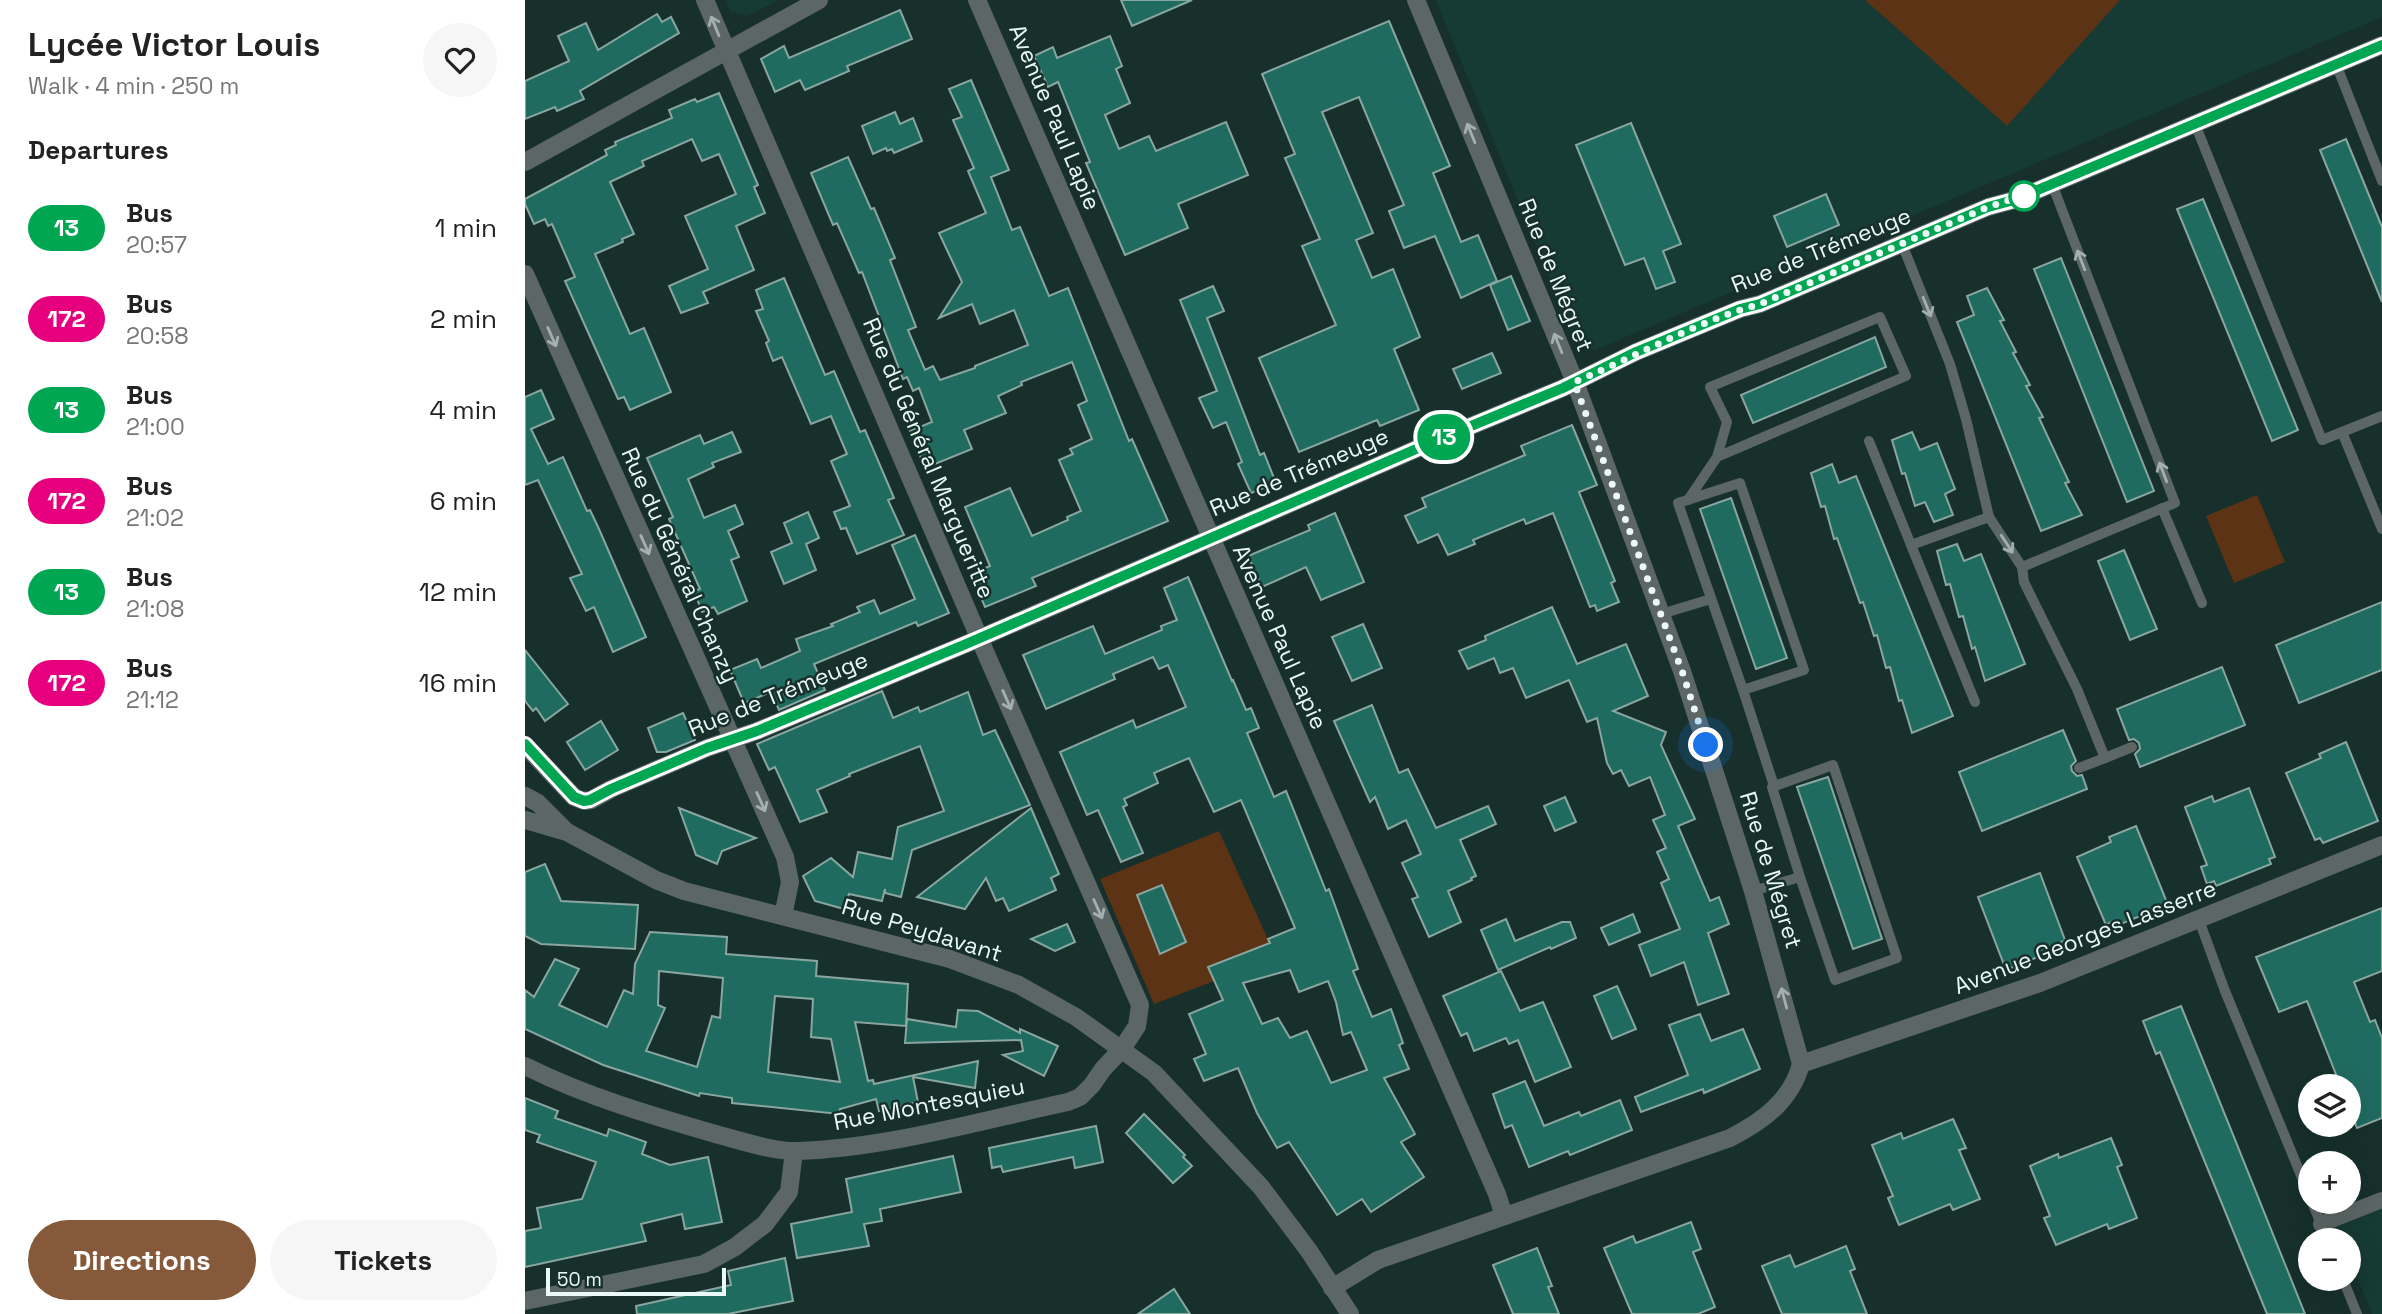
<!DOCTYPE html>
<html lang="en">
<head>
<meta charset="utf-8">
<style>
	body { margin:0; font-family:"Space Grotesk",sans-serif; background:#f6f6f6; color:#222; height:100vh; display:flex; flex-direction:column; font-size:26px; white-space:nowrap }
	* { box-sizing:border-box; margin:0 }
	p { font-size:23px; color:#767676 }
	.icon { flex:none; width:38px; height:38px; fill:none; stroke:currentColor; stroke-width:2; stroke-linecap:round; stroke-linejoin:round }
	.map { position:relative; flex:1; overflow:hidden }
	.panel { display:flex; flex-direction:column; background:#fff; width:525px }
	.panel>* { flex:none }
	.badge { padding:0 14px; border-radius:23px; font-size:24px; line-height:46px }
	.buttons { position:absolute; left:1773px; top:1074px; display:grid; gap:14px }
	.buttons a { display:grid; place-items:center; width:63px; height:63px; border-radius:50%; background:#fff; box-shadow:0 7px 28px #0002; font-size:35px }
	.scale { position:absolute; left:21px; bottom:18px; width:180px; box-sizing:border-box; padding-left:7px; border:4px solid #eaf9f6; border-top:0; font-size:19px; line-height:24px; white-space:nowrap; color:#eaf9f6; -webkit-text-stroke:5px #17302c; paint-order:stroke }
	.you { position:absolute; width:35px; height:35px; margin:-18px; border:5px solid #fff; border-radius:50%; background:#1a73e8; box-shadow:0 0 0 10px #1a73e833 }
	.map>.badge { position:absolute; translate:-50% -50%; box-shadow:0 0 0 4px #fff }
	h2 { padding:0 28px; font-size:26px; line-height:63px }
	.round { display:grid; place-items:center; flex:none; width:74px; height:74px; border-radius:37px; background:#f6f6f6 }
	.headline { display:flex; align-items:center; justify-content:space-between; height:119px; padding:0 28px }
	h1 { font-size:33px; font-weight:800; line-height:52px }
	.button { display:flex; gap:14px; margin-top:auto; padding:14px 28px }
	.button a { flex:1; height:80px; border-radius:42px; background:#855939; color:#fff; font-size:28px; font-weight:800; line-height:80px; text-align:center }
	.button a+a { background:#f6f6f6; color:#222 }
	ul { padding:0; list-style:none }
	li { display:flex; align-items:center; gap:21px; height:91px; padding:0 28px }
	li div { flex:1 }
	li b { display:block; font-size:26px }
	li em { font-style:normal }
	li .badge { min-width:77px; font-weight:700; text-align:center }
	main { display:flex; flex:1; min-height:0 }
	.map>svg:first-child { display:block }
	.built { fill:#163a34 }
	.green { fill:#5c3314 }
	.building { fill:#206b60; stroke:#89a6a0; stroke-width:2; fill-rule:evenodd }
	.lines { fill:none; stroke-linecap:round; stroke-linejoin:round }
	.service { stroke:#5c6765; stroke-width:10 }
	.pedestrian { stroke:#5c6765; stroke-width:16 }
	.minor { stroke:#5c6765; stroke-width:18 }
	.tertiary { stroke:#5c6765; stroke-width:18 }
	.oneway { stroke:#a3b0ae }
	.line-casing { stroke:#fff; stroke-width:16 }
	.line { stroke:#00a651; stroke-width:10 }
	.walk { stroke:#eaf9f6; stroke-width:7; stroke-dasharray:0 12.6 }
	.stop-dot { fill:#fff; stroke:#00a651; stroke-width:3.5 }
	.labels { text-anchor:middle; stroke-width:5; stroke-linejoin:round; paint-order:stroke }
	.street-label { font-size:23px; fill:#eaf9f6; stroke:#17302c }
</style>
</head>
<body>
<main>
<section class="panel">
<div class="headline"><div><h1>Lycée Victor Louis</h1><p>Walk · 4 min · 250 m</p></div><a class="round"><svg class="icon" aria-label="heart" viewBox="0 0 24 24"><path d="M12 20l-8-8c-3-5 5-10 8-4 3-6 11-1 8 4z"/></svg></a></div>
<h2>Departures</h2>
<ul>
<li><span class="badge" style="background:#00a651;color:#fff">13</span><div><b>Bus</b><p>20:57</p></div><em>1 min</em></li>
<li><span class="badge" style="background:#e6007e;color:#fff">172</span><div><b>Bus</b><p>20:58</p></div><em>2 min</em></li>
<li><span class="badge" style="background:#00a651;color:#fff">13</span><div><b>Bus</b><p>21:00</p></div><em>4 min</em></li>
<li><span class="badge" style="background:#e6007e;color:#fff">172</span><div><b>Bus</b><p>21:02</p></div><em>6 min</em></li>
<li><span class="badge" style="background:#00a651;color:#fff">13</span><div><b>Bus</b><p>21:08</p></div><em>12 min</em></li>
<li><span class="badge" style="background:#e6007e;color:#fff">172</span><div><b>Bus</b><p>21:12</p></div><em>16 min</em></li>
</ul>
<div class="button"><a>Directions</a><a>Tickets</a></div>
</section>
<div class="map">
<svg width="1857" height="1314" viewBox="0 0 1857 1314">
	<rect width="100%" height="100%" fill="#17302c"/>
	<!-- built -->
	<g class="built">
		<polygon points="201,0 254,0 222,16 206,12"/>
		<polygon points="911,0 1857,0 1857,17 1070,350 1051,343"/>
		<polygon points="1857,1208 1857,1314 1847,1314 1824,1257 1824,1241 1817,1241 1811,1227"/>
	</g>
	<!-- green -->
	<g class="green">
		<polygon points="1340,0 1595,0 1482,126"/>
		<polygon points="1732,495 1760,562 1709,583 1681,516"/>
		<polygon points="694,831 751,957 629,1004 575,879"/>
	</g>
	<!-- building -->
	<g class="building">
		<polygon points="596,0 667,0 607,26"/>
		<polygon points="375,10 387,39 322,66 324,71 280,90 275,80 250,92 236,59 259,46 264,58"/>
		<polygon points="132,14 137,22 146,17 154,33 55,91 59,99 32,111 30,107 0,119 0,81 44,61 33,36 61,23 73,50"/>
		<polygon points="864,21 925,166 908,173 936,242 953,235 972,281 936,298 910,236 879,248 864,211 879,205 834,97 797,112 848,233 831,240 847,278 868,269 895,337 869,349 894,410 855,426 852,420 774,452 734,358 811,325 777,246 795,239 760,158 770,154 737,74"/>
		<polygon points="585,36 597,66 591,69 605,103 580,115 594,149 624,136 631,151 701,122 723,175 653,204 663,228 600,255 561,163 565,162 533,82 523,87 509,56 528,47 532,58"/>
		<polygon points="446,80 484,170 466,177 487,230 495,227 524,296 543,288 604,441 607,439 643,521 507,578 511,586 460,607 446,574 465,566 440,507 485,488 507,536 543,520 542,517 556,511 534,460 548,454 545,449 567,439 553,405 562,401 547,362 496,382 497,385 473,396 481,413 439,430 447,449 400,468 385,431 407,422 394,388 388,391 382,377 378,379 337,272 334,273 312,223 308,225 286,173 323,157 346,209 349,208 370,258 365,260 391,327 383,330 400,370 408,366 415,380 450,368 450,366 503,345 489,310 455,324 447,304 414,318 437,282 414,233 461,213 443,171 449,168 428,120 437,117 424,89"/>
		<polygon points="194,93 233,185 229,187 240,213 211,226 229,270 178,292 183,303 156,313 144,286 183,269 160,216 211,194 194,154 177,161 167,139 117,161 119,166 85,182 109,234 97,239 98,242 70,254 105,334 119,328 146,392 105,410 99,397 93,399 40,281 50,277 27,224 23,226 20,219 9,224 0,204 0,199 82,155 80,150 91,145 90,142 147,118 144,110 170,99 172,102"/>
		<polygon points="370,112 375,124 388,118 397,141 369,153 367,149 362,151 361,148 348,154 337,126"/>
		<polygon points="1106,123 1156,244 1138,251 1150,282 1131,289 1119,258 1100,265 1051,145"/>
		<polygon points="1821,139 1857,227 1857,302 1795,150"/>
		<polygon points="1301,194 1314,225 1262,247 1249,216"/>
		<polygon points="1678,199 1773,430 1747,441 1652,209"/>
		<polygon points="1536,258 1629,491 1602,502 1509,269"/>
		<polygon points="986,276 1005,321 983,330 965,285"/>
		<polygon points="259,278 300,375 309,371 335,432 340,430 369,498 363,500 379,535 332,554 321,528 316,529 309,512 325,506 306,461 322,454 306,416 286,424 257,357 248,361 241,343 244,341 231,311 238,309 231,290"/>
		<polygon points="688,286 699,311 682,318 735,455 739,453 751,483 726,493 713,464 717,462 701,422 688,428 674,398 692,391 655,300"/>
		<polygon points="1462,288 1479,320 1475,321 1491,352 1488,353 1505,385 1501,386 1518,417 1514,418 1544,482 1540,483 1557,515 1516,531 1432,322 1449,315 1442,296"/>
		<polygon points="1350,337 1361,367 1228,423 1216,395"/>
		<polygon points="967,353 976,373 937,389 928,369"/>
		<polygon points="16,390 29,419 6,429 23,464 38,457 62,511 65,510 74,529 121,637 88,652 69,607 61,611 45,578 57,574 13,480 0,485 0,397"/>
		<polygon points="1047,425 1072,485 1054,492 1090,581 1086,583 1094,602 1072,611 1070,605 1065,607 1028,513 1001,524 999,519 948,540 950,544 923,555 913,534 893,543 880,516 901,507 897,498 1000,455 996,446"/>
		<polygon points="207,432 216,452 187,463 189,467 163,479 179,518 210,505 218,524 203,531 214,557 206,560 222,601 193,614 189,607 177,612 169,591 175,589 144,519 148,517 122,458 175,435 179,444"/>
		<polygon points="1387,432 1395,450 1412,443 1430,489 1420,494 1428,515 1409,522 1400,502 1390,506 1380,473 1377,474 1367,440"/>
		<polygon points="1307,464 1314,483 1331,476 1428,716 1387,733 1377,700 1374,701 1365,667 1361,668 1352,635 1349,636 1338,602 1335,603 1312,538 1309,539 1300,506 1296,507 1286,473"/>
		<polygon points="1206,498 1262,658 1231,669 1175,509"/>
		<polygon points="283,512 294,538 281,544 291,570 259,584 246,552 267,543 259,523"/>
		<polygon points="810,513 839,582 796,600 781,567 737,587 723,556 785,530 783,525"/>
		<polygon points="390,535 424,613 393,626 391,622 289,664 300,690 254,710 246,692 219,703 205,670 232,659 236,668 275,651 271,639 308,626 306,624 335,612 332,607 349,600 355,614 390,599 367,545"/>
		<polygon points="1432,544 1439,561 1456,554 1500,664 1460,681 1450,647 1447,649 1438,616 1434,617 1425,584 1421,585 1412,551"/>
		<polygon points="1599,550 1632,629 1605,640 1573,561"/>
		<path d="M 663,577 L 707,681 L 708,680 L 721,710 L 726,708 L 734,728 L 722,733 L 749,797 L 761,791 L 801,891 L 804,889 L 833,969 L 828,971 L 847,1017 L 866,1009 L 878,1043 L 874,1045 L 884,1069 L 859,1078 L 890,1134 L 876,1142 L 899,1177 L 846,1212 L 837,1199 L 812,1215 L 764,1142 L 752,1148 L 732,1113 L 713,1068 L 679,1081 L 669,1059 L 681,1054 L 664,1014 L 698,1000 L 683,967 L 745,943 L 743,939 L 770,928 L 716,800 L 689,812 L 664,758 L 629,773 L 633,783 L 599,799 L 602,805 L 598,807 L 618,853 L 596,862 L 573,810 L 562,815 L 535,752 L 608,720 L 611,728 L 661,707 L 643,665 L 634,669 L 628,657 L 588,674 L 590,679 L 521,709 L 498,655 L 568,626 L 580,654 L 637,630 L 636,626 L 652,620 L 639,588 ZM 765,970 L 774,992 L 803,981 L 811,1002 L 818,1035 L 826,1032 L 842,1070 L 806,1083 L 782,1031 L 765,1038 L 753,1018 L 737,1024 L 718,983 Z"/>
		<polygon points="1857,602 1857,670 1774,703 1751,645"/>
		<polygon points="1027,607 1052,664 1101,644 1123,696 1088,711 1141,732 1136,745 1170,819 1153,826 1185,901 1194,897 1204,924 1183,933 1204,994 1173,1005 1159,962 1126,976 1114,945 1155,929 1136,883 1144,879 1132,852 1141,848 1128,820 1140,815 1125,777 1104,786 1096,770 1088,774 1082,763 1072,718 1062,722 1044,680 1001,698 988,668 975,673 969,658 943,669 934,651 961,640 960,636"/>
		<polygon points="838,624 857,668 827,681 807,637"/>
		<polygon points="0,650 43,704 20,721 11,708 8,711 0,701"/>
		<polygon points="1697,667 1720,725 1615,767 1610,754 1615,749 1614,743 1609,739 1604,740 1592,709"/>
		<polygon points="357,691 368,718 393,707 395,712 443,692 458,735 470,730 505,805 387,850 376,897 360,893 360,889 357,901 324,894 319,909 290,901 278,876 306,858 328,877 333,852 367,859 373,827 419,811 395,746 324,774 325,776 292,790 302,812 275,822 250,767 244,770 232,744"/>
		<polygon points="847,705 874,773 883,769 911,828 963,806 971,824 935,840 951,876 946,878 947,880 923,891 936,922 904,937 887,899 893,897 877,863 896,854 881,820 863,829 850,797 845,802 809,721"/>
		<polygon points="158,713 170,740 141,752 132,752 123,728"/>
		<polygon points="76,721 93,750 60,770 42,742"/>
		<polygon points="1538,730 1551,761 1546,766 1547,771 1552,776 1557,775 1562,789 1457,831 1434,772"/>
		<polygon points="1821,742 1853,821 1798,843 1795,838 1790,840 1761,773 1796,758 1794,754"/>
		<polygon points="1303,777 1357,939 1328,949 1272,787"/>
		<polygon points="1724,788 1750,857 1744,859 1746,864 1691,886 1689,881 1682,884 1676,867 1682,865 1660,807 1687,796 1689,802"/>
		<polygon points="1040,797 1051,822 1030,831 1019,806"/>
		<polygon points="154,808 231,838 197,851 192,864 171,855"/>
		<polygon points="506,808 534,874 526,878 531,890 484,911 478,898 471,901 461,878 440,909 392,897"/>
		<polygon points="1611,826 1643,905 1588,927 1586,922 1581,925 1552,857 1586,842 1584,837"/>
		<polygon points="20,864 36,901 113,905 110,949 16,944 0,936 0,872"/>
		<polygon points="1515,873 1540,940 1535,943 1537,947 1481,970 1453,897"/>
		<polygon points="637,885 661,942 635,954 612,895"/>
		<polygon points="1857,908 1857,971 1829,982 1845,1022 1850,1020 1857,1038 1857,1118 1832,1128 1824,1106 1824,1087 1816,1087 1782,1001 1754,1012 1731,957"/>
		<polygon points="1108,914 1115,932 1084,945 1076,928"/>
		<polygon points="981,919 990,941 1037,922 1045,922 1051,938 1026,949 1025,947 973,970 956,930"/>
		<polygon points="542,924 550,942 530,951 506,939"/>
		<path d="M 125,932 L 202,937 L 201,954 L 292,961 L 291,976 L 383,984 L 381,1026 L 330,1022 L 343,1081 L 348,1080 L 349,1084 L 453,1061 L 450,1088 L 388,1077 L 393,1102 L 354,1111 L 351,1099 L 315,1109 L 314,1114 L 207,1103 L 207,1098 L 175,1093 L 174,1096 L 78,1065 L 0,1029 L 0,990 L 9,997 L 30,959 L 54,969 L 34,1005 L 82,1027 L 99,990 L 108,994 L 110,964 ZM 134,971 L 198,978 L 195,1018 L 187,1016 L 172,1067 L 121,1051 L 140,1008 L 133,1005 ZM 250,996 L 288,999 L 286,1037 L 306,1039 L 315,1082 L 243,1072 Z"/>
		<polygon points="976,971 995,1011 1018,1002 1046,1067 1010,1082 993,1040 984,1044 981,1038 949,1051 942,1033 936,1036 918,996"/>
		<polygon points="1092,986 1111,1029 1087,1039 1069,996"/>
		<polygon points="1656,1006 1709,1137 1780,1314 1742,1314 1635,1052 1631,1054 1618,1021"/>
		<polygon points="433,1010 453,1011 495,1033 495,1029 533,1046 519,1076 478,1055 498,1051 496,1040 380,1043 382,1019 431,1027"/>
		<polygon points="1175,1014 1186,1041 1218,1029 1235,1069 1179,1093 1178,1089 1116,1112 1110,1097 1163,1075 1144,1025"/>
		<polygon points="1000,1081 1019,1126 1054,1112 1056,1116 1095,1100 1107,1130 1045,1155 1043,1151 1004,1167 987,1125 980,1128 968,1094"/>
		<polygon points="0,1098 33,1111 30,1118 82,1136 84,1129 121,1142 117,1154 145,1165 183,1157 197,1222 160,1229 157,1214 116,1224 121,1241 0,1267 0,1231 16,1228 12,1208 57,1199 71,1162 12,1142 15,1135 0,1130"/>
		<polygon points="619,1114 660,1155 658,1157 667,1166 648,1183 601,1133"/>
		<polygon points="1428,1119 1441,1148 1434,1150 1455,1199 1428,1210 1425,1204 1374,1225 1363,1198 1368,1196 1347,1145 1376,1133 1378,1139"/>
		<polygon points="571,1126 578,1162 550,1168 548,1157 478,1172 476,1166 467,1168 464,1148"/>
		<polygon points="1586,1138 1597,1165 1592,1167 1612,1218 1584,1229 1582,1224 1531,1245 1519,1218 1525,1216 1505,1166 1533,1154 1534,1158"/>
		<polygon points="428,1156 436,1192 355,1209 357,1221 339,1224 344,1246 272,1258 266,1224 327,1212 321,1179"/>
		<polygon points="1166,1222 1176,1249 1168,1252 1190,1307 1173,1314 1107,1314 1079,1248 1108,1236 1111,1243"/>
		<polygon points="1321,1246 1330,1269 1325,1271 1342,1314 1257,1314 1237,1266 1265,1255 1270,1267"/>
		<polygon points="1012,1248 1027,1286 1023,1287 1034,1314 988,1314 968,1265"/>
		<polygon points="260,1258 268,1301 203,1314 112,1314 111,1306 206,1285 203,1271"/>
		<polygon points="649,1289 665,1314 613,1314"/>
	</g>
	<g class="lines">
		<!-- service -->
		<g class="service">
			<polyline points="1811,64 1857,181"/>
			<polyline points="1670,124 1797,440 1857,416"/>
			<polyline points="1377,244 1425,364 1441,419 1464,517 1497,567 1650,503 1527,184"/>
			<polyline points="1817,432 1857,529"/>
			<polyline points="1344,441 1386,545 1464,517"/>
			<polygon points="1215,483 1279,670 1218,690 1153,503"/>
			<polyline points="1163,500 1192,457 1202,422 1185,387 1355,317 1381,376 1192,457"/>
			<polyline points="1637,508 1677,603"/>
			<polyline points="1386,545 1450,702"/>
			<polyline points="1497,567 1499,582 1552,689 1580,758 1554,768"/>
			<polyline points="1136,614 1186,599"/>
			<polyline points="1218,690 1249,786"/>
			<polyline points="1580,758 1607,747"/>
			<polyline points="1228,891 1275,877 1310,980 1372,958 1308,765 1247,787 1275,877"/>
			<polyline points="1674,920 1700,991 1785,1197"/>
			<polyline points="1787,1202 1803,1241"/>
			<polyline points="1818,1279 1832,1314"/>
		</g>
		<!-- pedestrian -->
		<polyline class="pedestrian" points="1796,1224 1857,1200"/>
		<!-- minor -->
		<g class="minor">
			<polyline points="452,0 972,1194 979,1216"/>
			<polyline points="0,162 294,0"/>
			<polyline points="0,274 260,857 265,882 258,916"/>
			<polyline points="0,745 49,797 59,801 66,800 86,789 182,748 232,731 441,644 912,440 1038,388 1111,352 1215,309 1235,304 1463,207 1489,200 1857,45"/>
			<polyline points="1276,1064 1515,983 1857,845"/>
			<path d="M 0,1066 C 62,1097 128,1116 194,1135 C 217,1141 250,1152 272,1151 C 363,1148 454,1121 543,1102 L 555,1097 L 567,1085 L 578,1069 L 597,1049 L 612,1026 L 615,1005 L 462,656 L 180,0"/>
			<path d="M 807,1288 L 853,1260 L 1205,1138 C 1238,1121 1266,1101 1276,1064 L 1228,891 L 1157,671 L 1050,382 L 891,0"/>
			<polyline points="0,1301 179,1264 210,1247 240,1224 264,1192 269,1151"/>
		</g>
		<!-- tertiary -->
		<g class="tertiary">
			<polyline points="0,796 13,803 39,829"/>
			<polyline points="0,820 42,832 131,880 159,891 425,959 494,985 551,1017 629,1073 736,1187 784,1251 825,1314"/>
		</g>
	</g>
	<!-- one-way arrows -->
	<defs><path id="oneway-shaft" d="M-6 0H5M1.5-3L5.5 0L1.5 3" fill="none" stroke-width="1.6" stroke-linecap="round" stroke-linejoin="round" transform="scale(1.75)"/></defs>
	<g class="oneway">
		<use href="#oneway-shaft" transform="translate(190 26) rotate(-112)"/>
		<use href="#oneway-shaft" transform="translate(946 133) rotate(-112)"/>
		<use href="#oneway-shaft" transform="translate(1556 260) rotate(-111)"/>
		<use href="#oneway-shaft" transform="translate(1402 307) rotate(68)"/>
		<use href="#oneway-shaft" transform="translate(27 337) rotate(66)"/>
		<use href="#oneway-shaft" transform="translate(1033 343) rotate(-112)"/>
		<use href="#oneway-shaft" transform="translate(1638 472) rotate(-111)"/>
		<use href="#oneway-shaft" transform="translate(1482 544) rotate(57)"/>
		<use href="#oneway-shaft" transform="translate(120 545) rotate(66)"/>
		<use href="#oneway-shaft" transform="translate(482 700) rotate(66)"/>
		<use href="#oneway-shaft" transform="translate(236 802) rotate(66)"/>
		<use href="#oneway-shaft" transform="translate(573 909) rotate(66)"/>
		<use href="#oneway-shaft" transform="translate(1259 998) rotate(-105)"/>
	</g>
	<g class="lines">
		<!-- line casing -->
		<g class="line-casing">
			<polyline id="line" points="0,744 49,797 59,801 65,800 86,789 182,748 232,731 441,644 912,440 1038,388 1111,352 1215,309 1235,304 1463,207 1489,200 1857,45"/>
		</g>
		<!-- line -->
		<use href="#line" class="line"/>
		<!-- walk -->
		<path class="walk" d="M 1181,745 L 1157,671 L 1049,382 C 1111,357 1170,322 1235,304 L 1463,207 L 1508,192 L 1499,196"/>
	</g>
	<!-- markers -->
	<circle class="stop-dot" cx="1499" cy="196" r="14"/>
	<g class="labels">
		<!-- street labels -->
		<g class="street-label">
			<text transform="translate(530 117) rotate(67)" y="8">Avenue Paul Lapie</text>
			<text transform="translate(1296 250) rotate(-22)" y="8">Rue de Trémeuge</text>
			<text transform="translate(1031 275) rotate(68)" y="8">Rue de Mégret</text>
			<text transform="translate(404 458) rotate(67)" y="8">Rue du Général Margueritte</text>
			<text transform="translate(774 472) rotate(-23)" y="8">Rue de Trémeuge</text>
			<text transform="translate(155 565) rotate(66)" y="8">Rue du Général Chanzy</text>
			<text transform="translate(755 637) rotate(66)" y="8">Avenue Paul Lapie</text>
			<text transform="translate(253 694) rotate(-22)" y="8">Rue de Trémeuge</text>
			<text transform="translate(1246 870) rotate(73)" y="8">Rue de Mégret</text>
			<text transform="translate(397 930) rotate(17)" y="8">Rue Peydavant</text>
			<text transform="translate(1560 937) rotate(-21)" y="8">Avenue Georges Lasserre</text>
			<text transform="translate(404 1104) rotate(-11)" y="8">Rue Montesquieu</text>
		</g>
	</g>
</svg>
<div class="buttons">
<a><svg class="icon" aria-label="layers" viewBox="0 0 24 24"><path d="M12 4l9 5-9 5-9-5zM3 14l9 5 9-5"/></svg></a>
<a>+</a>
<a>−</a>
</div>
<div class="scale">50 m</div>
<div class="you" style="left:1181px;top:745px"></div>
<b class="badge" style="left:919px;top:437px;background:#00a651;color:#fff">13</b>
</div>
</main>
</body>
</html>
